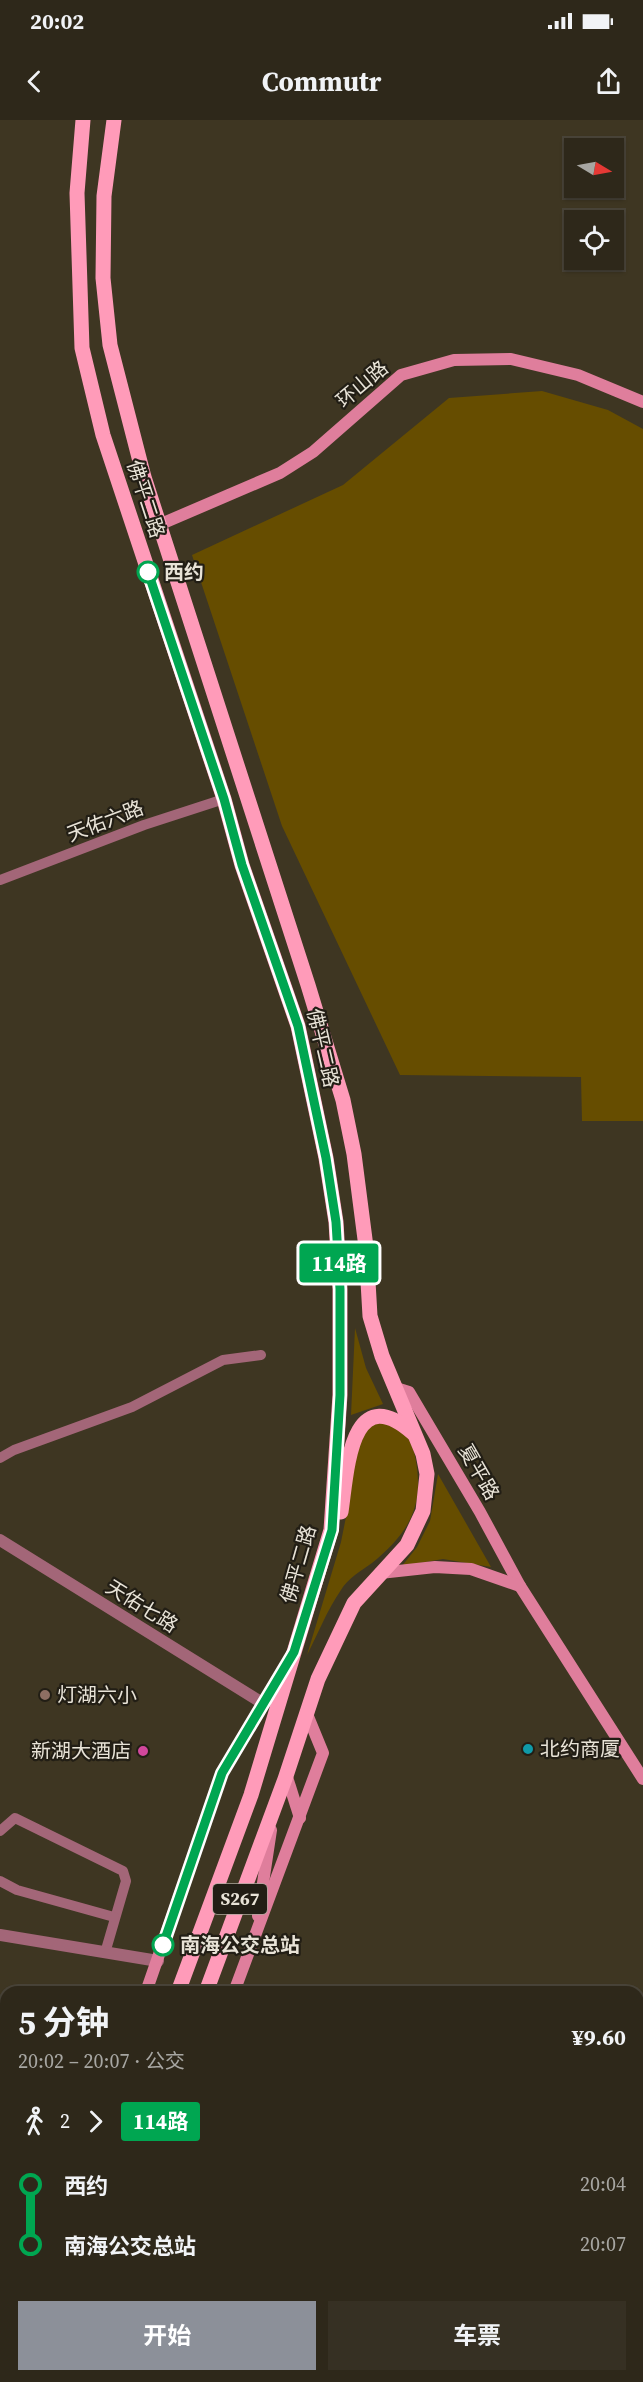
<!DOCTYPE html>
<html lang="zh">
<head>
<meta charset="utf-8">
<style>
	body { margin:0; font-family:"Source Serif 4","Noto Sans SC",serif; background:#363023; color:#f1f3f6; height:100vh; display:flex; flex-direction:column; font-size:22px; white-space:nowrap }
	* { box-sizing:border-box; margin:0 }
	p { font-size:20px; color:#a7a6a2 }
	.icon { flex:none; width:33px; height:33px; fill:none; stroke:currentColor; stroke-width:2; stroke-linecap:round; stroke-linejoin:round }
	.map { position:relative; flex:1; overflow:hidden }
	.drawer { position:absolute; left:0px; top:1866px; width:644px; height:396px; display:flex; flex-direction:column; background:#2e281a; border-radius:18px 18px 0 0; box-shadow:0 2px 4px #0004,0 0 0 2px #494439 }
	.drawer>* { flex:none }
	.badge { padding:0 12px; border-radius:4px; font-size:21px; line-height:39px }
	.needle { width:39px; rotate:100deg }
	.buttons { position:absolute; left:564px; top:18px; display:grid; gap:12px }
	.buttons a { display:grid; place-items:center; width:60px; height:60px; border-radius:0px; background:#2e281a; box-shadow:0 2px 4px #0004,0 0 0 2px #494439; font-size:30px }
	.map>.badge { position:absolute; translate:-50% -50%; box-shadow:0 0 0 3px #fff }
	.legs { display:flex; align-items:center; gap:9px; height:66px; padding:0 18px; font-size:20px }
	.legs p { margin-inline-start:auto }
	.headline { display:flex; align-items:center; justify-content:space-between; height:102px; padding:0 18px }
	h1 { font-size:33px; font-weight:700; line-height:45px }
	.primary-button { display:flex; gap:12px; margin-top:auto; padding:12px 18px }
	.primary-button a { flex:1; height:69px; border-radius:0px; background:#8c9099; color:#fff; font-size:24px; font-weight:700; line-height:69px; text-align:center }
	.primary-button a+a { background:#363023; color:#f1f3f6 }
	ul { padding:0 18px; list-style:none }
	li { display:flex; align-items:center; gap:21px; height:60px; font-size:22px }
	li i { display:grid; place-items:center; width:9px; height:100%; margin:0 8px; background:currentColor }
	li i::after { content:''; width:15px; height:15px; margin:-8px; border:4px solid; border-radius:50%; background:#2e281a }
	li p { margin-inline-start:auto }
	li:first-child i { background:linear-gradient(#0000 50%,currentColor 0) }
	li:last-child i { background:linear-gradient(currentColor 50%,#0000 0) }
	.status { display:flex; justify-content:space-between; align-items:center; height:42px; padding:0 30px; background:#2e281a; direction:ltr }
	.status svg { height:16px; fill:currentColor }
	header { display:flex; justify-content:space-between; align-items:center; height:78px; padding:0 18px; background:#2e281a; font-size:27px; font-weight:700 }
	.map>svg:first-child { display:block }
	.green { fill:#664d00 }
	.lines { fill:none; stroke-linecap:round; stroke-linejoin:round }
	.minor { stroke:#a36678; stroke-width:10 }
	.tertiary { stroke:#a36678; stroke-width:12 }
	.secondary { stroke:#df7e9c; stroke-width:12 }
	.primary { stroke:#ff9bb9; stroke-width:15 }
	.primary-bridge { stroke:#ff9bb9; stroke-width:15 }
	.line-1-casing { stroke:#fff; stroke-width:14 }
	.line-1 { stroke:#00a651; stroke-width:9 }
	.stop-1-dot { fill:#fff; stroke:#00a651; stroke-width:3 }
	.education-dot { fill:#8d6e63; stroke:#221e15; stroke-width:2 }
	.culture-dot { fill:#0f9aa8; stroke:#221e15; stroke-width:2 }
	.hotel-dot { fill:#d1479c; stroke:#221e15; stroke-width:2 }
	.labels { text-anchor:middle; stroke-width:4.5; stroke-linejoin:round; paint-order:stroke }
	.shield { fill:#221e15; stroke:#ada89d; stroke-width:1.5 }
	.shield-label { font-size:18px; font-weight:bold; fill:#e8e3d7 }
	.street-label { font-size:20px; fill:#e8e3d7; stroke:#221e15 }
	.stop-label { font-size:20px; font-weight:bold; fill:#e8e3d7; stroke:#221e15; text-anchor:start }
	.poi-label { font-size:20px; fill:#e8e3d7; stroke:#221e15; text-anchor:start }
</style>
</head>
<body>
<div class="status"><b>20:02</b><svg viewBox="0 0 49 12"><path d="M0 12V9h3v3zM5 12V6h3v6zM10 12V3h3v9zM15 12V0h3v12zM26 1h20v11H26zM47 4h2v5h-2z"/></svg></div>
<header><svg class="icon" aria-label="back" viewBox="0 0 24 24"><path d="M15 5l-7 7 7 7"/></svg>Commutr<svg class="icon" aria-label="share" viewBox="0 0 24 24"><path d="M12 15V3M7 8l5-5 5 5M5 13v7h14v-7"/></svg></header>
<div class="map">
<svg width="643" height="2262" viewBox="0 0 643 2262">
	<rect width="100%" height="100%" fill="#3e3622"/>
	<!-- green -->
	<g class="green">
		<polygon points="542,271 608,290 643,309 643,1001 582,1001 581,957 400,955 282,706 192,435 343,365 449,278"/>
		<polygon points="355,1208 366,1248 383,1284 351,1295"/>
		<path d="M 378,1303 C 399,1305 410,1314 415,1336 C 425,1385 410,1412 372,1443 C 362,1450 347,1459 341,1470 C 327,1490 318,1514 307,1535 L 341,1422 L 350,1377 L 357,1319 L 367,1307 Z"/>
		<polygon points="438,1354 491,1447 443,1439 402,1446 417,1427 430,1401"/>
		<polygon points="6,1943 6,2169 0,2180 0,1963"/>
	</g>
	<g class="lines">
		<!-- minor -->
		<g class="minor">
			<polyline points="0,760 144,705 224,679"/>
			<polyline points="0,1338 14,1330 132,1287 223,1240 261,1235"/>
			<polyline points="0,1711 15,1698 123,1751 126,1761 105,1833"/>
			<polyline points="0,1761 17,1770 114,1797"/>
		</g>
		<!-- tertiary -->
		<g class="tertiary">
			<polyline points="0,1420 264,1584"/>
			<polyline points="0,1815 158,1841"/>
		</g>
		<!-- secondary -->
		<g class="secondary">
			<polyline points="161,404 280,353 313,332 401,255 454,240 511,239 578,255 643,282"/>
			<polyline points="396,1268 409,1272 480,1392 520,1466 643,1659"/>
			<polyline points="380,1453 435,1447 471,1449 520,1466"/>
			<polyline points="286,1654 300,1698"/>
			<polyline points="258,1796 271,1710"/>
			<polyline points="146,1872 222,1653 286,1546"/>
			<polyline points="234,1872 323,1633 307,1594"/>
			<polyline points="0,2202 6,2197"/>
			<polyline points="36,2256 62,2262"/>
			<polyline points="148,2256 156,2262"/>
			<polyline points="5,2262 7,2256"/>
			<polyline points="81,2262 84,2256"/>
		</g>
		<!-- primary -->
		<g class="primary">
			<polyline points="83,0 77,73 82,228 103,315 224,679 242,745 298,906 326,1038 336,1102 340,1169 340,1275 331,1410 251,1675 178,1872"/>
			<polyline points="114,0 104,76 103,158 110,225 144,357 308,865 343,980 354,1034 366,1127 370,1196 382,1236 423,1334 427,1354 423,1391 407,1425 354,1483 318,1559 285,1659 206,1872"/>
			<path d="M 341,1392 C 347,1352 350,1258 413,1313"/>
		</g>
		<!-- primary-bridge -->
		<g class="primary-bridge">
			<polyline points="33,2262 35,2256"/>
			<polyline points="61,2262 64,2256"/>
		</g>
	</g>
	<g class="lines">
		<!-- line-1 casing -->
		<g class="line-1-casing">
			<polyline id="line-1" points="148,452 224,679 242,745 298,906 326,1038 336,1102 340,1169 340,1275 332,1410 294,1532 222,1653 163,1825"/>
		</g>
		<!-- line-1 -->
		<use href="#line-1" class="line-1"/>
	</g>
	<!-- markers -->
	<g class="stop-1-dot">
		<circle cx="148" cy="452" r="10"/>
		<circle cx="163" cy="1825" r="10"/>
	</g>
	<circle class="education-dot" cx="45" cy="1575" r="6"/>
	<circle class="culture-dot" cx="528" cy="1629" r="6"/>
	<circle class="hotel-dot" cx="143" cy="1631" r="6"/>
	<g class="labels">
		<!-- shield labels -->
		<rect class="shield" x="213" y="1764" width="54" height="30" rx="4.5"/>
		<g class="shield-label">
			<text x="240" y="1785">S267</text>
		</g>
		<!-- street labels -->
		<g class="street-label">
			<text transform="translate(362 264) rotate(-40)" y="7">环山路</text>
			<text transform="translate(146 379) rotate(72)" y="7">佛平二路</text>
			<text transform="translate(105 701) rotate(-21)" y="7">天佑六路</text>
			<text transform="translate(323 928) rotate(77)" y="7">佛平二路</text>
			<text transform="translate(479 1352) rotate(60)" y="7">夏平路</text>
			<text transform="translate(298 1444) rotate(-74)" y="7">佛平二路</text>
			<text transform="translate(142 1486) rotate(32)" y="7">天佑七路</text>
		</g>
		<!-- stop labels -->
		<g class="stop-label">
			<text x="164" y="459">西约</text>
			<text x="180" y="1832">南海公交总站</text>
		</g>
		<!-- poi labels -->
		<g class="poi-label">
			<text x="57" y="1582">灯湖六小</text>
			<text x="540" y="1636">北约商厦</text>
			<text x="131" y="1638" text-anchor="end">新湖大酒店</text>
		</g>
	</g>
</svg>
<div class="buttons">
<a><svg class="needle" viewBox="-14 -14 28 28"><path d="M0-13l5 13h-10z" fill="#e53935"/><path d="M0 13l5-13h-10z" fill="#a7a6a2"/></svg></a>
<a><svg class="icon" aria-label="locate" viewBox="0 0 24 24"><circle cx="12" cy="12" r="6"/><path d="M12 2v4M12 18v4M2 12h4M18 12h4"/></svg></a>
</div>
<b class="badge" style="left:339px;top:1143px;background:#00a651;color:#fff">114路</b>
<section class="drawer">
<div class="headline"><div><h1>5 分钟</h1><p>20:02 – 20:07 · 公交</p></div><b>¥9.60</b></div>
<div class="legs"><svg class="icon" aria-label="walk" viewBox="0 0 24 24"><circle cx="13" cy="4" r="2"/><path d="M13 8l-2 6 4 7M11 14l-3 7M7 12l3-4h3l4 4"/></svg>2<svg class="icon" aria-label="forward" viewBox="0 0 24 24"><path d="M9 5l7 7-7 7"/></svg><b class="badge" style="background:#00a651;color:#fff">114路</b></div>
<ul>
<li><i style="color:#00a651"></i><b>西约</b><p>20:04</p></li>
<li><i style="color:#00a651"></i><b>南海公交总站</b><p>20:07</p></li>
</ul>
<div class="primary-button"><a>开始</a><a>车票</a></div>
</section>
</div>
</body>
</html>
